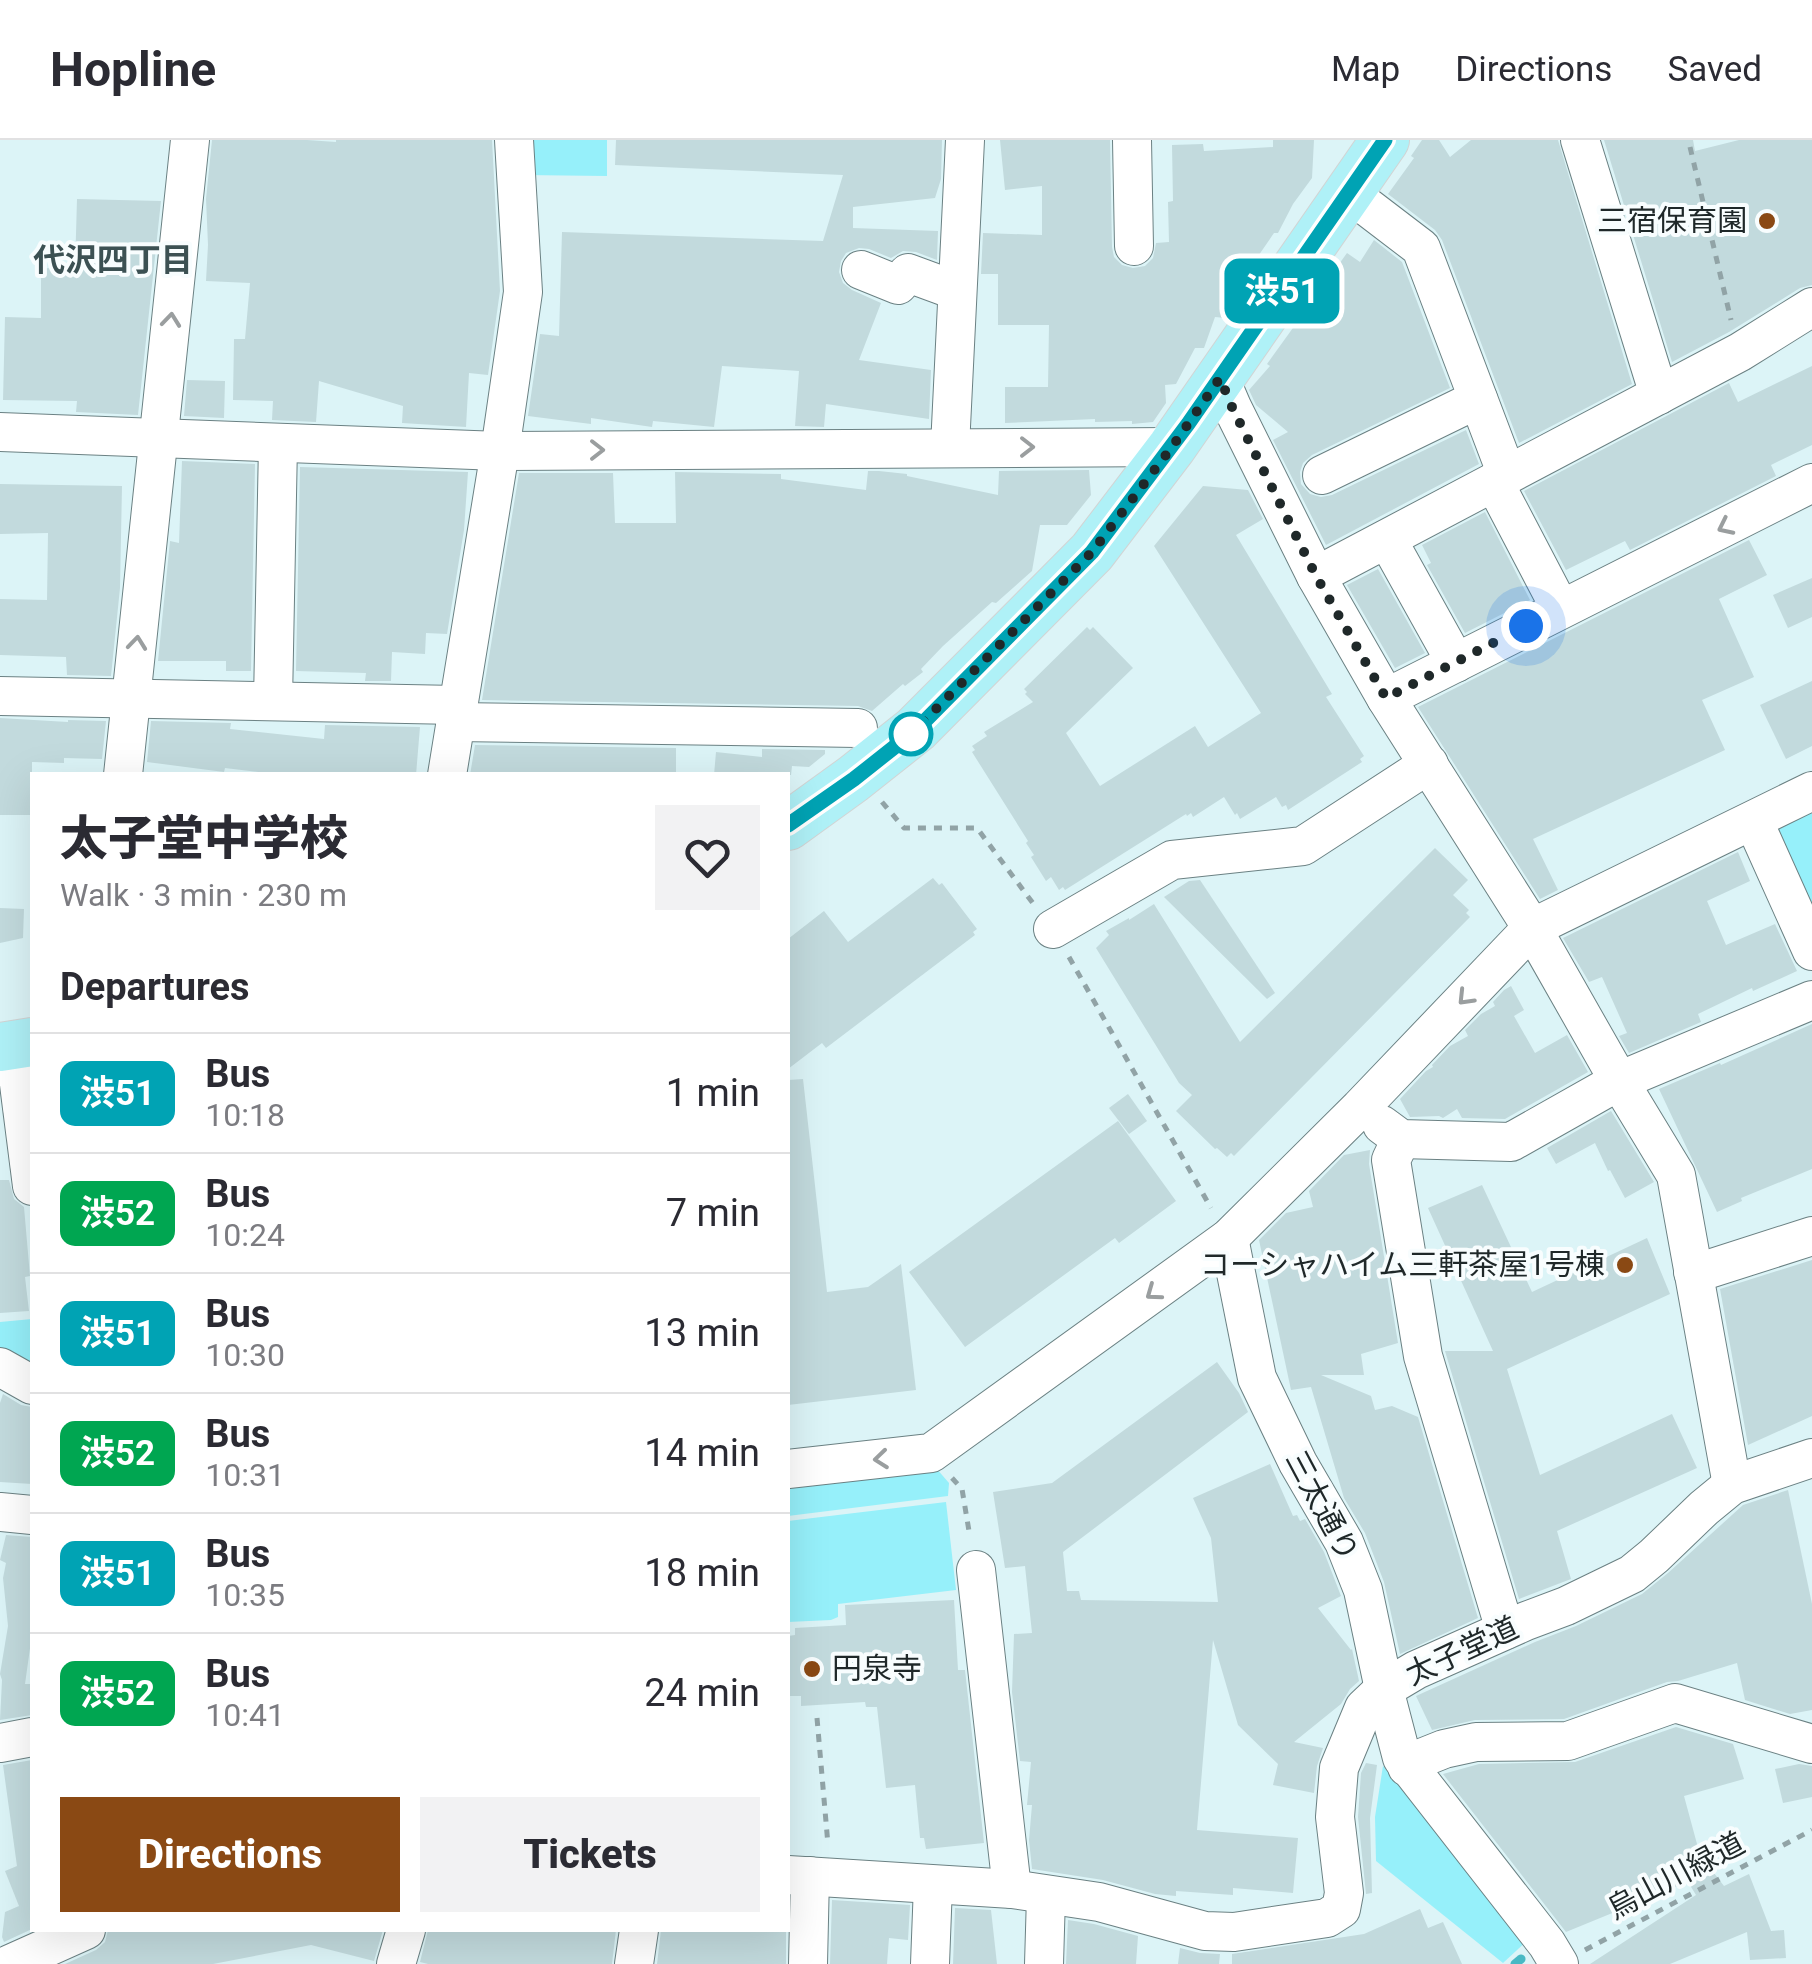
<!DOCTYPE html>
<html lang="en">
<head>
<meta charset="utf-8">
<style>
	body { margin:0; font-family:Roboto,"Noto Sans JP",sans-serif; background:#f2f2f3; color:#2b2b33; height:100vh; display:flex; flex-direction:column; font-size:38px; white-space:nowrap }
	* { box-sizing:border-box; margin:0 }
	p { font-size:32px; color:#7c7c81 }
	.icon { flex:none; width:55px; height:55px; fill:none; stroke:currentColor; stroke-width:2; stroke-linecap:round; stroke-linejoin:round }
	.map { position:relative; flex:1; overflow:hidden }
	.drawer { position:absolute; left:30px; top:632px; width:760px; height:1160px; display:flex; flex-direction:column; background:#fff; border-radius:0px; box-shadow:0 10px 40px #0002 }
	.drawer>* { flex:none }
	.badge { padding:0 20px; border-radius:15px; font-size:35px; line-height:65px }
	.you { position:absolute; width:50px; height:50px; margin:-25px; border:8px solid #fff; border-radius:50%; background:#1a73e8; box-shadow:0 0 0 15px #1a73e833 }
	.map>.badge { position:absolute; translate:-50% -50%; box-shadow:0 0 0 5px #fff }
	h2 { padding:0 30px; font-size:38px; line-height:90px }
	.round { display:grid; place-items:center; flex:none; width:105px; height:105px; border-radius:0px; background:#f2f2f3 }
	.headline { display:flex; align-items:center; justify-content:space-between; height:170px; padding:0 30px }
	h1 { font-size:48px; font-weight:800; line-height:75px }
	.cta { display:flex; gap:20px; margin-top:auto; padding:20px 30px }
	.cta a { flex:1; height:115px; border-radius:0px; background:#8a4914; color:#fff; font-size:40px; font-weight:800; line-height:115px; text-align:center }
	.cta a+a { background:#f2f2f3; color:#2b2b33 }
	ul { padding:0; list-style:none }
	li { display:flex; align-items:center; gap:30px; height:120px; padding:0 30px; border-top:2px solid #e1e1e2 }
	li div { flex:1 }
	li b { display:block; font-size:38px }
	li em { font-style:normal }
	li .badge { min-width:110px; font-weight:700; text-align:center }
	header { display:flex; align-items:center; gap:60px; box-sizing:border-box; height:140px; padding:0 50px; background:#fff; border-bottom:2px solid #e1e1e2 }
	header strong { font-size:48px }
	nav { display:flex; gap:55px; margin-inline-start:auto; font-size:35px }
	.map>svg:first-child { display:block }
	.green { fill:#96f0fa }
	.lines { fill:none; stroke-linecap:round; stroke-linejoin:round }
	.stream { stroke:#48b9c4; stroke-width:9 }
	.building { fill:#c2dadd }
	.minor-casing { stroke:#6b8183; stroke-width:40 }
	.major-casing { stroke:#d2d4d4; stroke-width:50 }
	.path { stroke:#91a3a6; stroke-width:5; stroke-dasharray:8 8; stroke-linecap:butt }
	.minor { stroke:#fff; stroke-width:38 }
	.major { stroke:#aff1f7; stroke-width:48 }
	.oneway { stroke:#9a9e9f }
	.line-casing { stroke:#fff; stroke-width:22 }
	.line { stroke:#00a3b4; stroke-width:15 }
	.walk { stroke:#1f2829; stroke-width:10; stroke-dasharray:0 18 }
	.poi-dot { fill:#8a4914; stroke:#f8fdfe; stroke-width:4 }
	.stop-dot { fill:#fff; stroke:#00a3b4; stroke-width:5 }
	.labels { text-anchor:middle; stroke-width:8; stroke-linejoin:round; paint-order:stroke }
	.poi-label { font-size:30px; fill:#1f2829; stroke:#f8fdfe; text-anchor:end }
	.street-label { font-size:30px; fill:#1f2829; stroke:#f8fdfe }
	.neighbourhood-label { font-size:32px; font-weight:bold; fill:#3c5153; stroke:#f8fdfe }
</style>
</head>
<body>
<header>
<strong>Hopline</strong>
<nav><a>Map</a><a>Directions</a><a>Saved</a></nav>
</header>
<div class="map">
<svg width="1812" height="1824" viewBox="0 0 1812 1824">
	<rect width="100%" height="100%" fill="#dcf4f7"/>
	<!-- green -->
	<g class="green">
		<polygon points="521,0 607,0 607,36 522,35"/>
		<polygon points="1812,668 1812,784 1773,688"/>
		<polygon points="32,1179 32,1239 0,1220 0,1182"/>
		<polygon points="929,1320 949,1343 948,1356 788,1376 788,1335"/>
		<polygon points="946,1362 956,1450 838,1464 838,1477 831,1480 788,1482 788,1381"/>
		<polygon points="1383,1626 1531,1797 1503,1823 1376,1721 1375,1677"/>
	</g>
	<g class="lines">
		<!-- stream -->
		<polyline class="stream" points="1515,1824 1521,1819"/>
	</g>
	<!-- building -->
	<g class="building">
		<polygon points="212,0 307,0 336,2 336,0 492,0 500,151 488,235 469,233 466,287 402,283 403,266 319,241 316,282 272,280 273,261 233,260 234,199 245,199 250,143 206,141 208,105 206,59"/>
		<polygon points="616,0 942,0 941,39 935,58 853,67 853,88 938,91 937,120 916,112 903,111 891,118 869,109 859,108 846,113 841,121 839,132 843,143 852,150 881,163 859,220 931,230 929,279 826,264 824,287 795,286 799,231 722,226 714,287 653,281 652,287 591,278 591,284 528,276 540,194 559,196 562,92 823,101 843,35 615,25"/>
		<polygon points="1000,0 1110,0 1112,107 1114,117 1122,125 1133,128 1145,126 1153,118 1156,103 1169,102 1168,62 1173,61 1172,5 1203,4 1204,11 1273,7 1273,0 1314,0 1312,38 1293,64 1278,93 1274,93 1252,125 1244,124 1239,153 1229,152 1225,178 1215,177 1204,208 1195,208 1176,244 1165,245 1166,263 1153,282 1132,284 1132,281 1095,282 1095,279 1005,283 1005,247 1048,247 1049,185 998,185 998,134 981,134 983,93 1042,95 1042,46 1005,50"/>
		<polygon points="1422,0 1439,0 1450,17 1471,0 1558,0 1632,244 1519,303 1442,100 1435,90 1388,54 1414,18 1411,16"/>
		<polygon points="1604,0 1693,0 1695,11 1739,0 1812,0 1812,145 1800,148 1729,192 1672,222"/>
		<polygon points="77,59 161,61 138,275 76,272 77,261 3,260 5,177 41,178 41,128 75,129"/>
		<polygon points="1374,100 1402,122 1450,248 1312,315 1303,323 1300,332 1301,344 1310,354 1321,357 1332,355 1466,290 1479,324 1326,405 1273,300 1288,292 1256,265 1249,250 1270,226 1267,224 1347,113 1360,122"/>
		<polygon points="1812,226 1812,305 1771,325 1776,336 1630,410 1625,401 1566,430 1524,351 1729,243 1738,262"/>
		<polygon points="187,240 225,241 224,278 184,276"/>
		<polygon points="182,321 255,324 251,531 226,531 226,521 158,521 170,401 179,403"/>
		<polygon points="300,327 468,332 464,390 447,494 426,493 425,514 392,512 391,541 365,541 366,533 296,531"/>
		<polygon points="1089,330 1091,355 1067,385 1040,385 1032,431 996,463 992,462 943,506 921,529 923,532 905,546 903,544 872,571 858,566 482,560 519,333 613,333 615,383 676,383 675,332 781,334 781,339 866,350 868,331 879,331 907,334 907,336 998,355 999,331"/>
		<polygon points="0,344 122,346 120,448 111,536 67,535 66,517 0,515 0,459 47,460 48,393 0,394"/>
		<polygon points="1203,346 1248,350 1263,379 1236,395 1332,554 1326,557 1364,616 1360,619 1362,622 1288,670 1286,665 1282,667 1276,657 1240,679 1237,673 1235,675 1224,657 1193,677 1191,673 1187,676 1186,674 1065,750 1063,747 1059,750 1051,737 1046,741 1031,717 1034,715 1026,703 1028,701 972,612 975,610 972,606 987,596 984,592 1033,562 1025,554 1027,552 1024,549 1087,487 1090,490 1093,487 1133,528 1066,593 1100,646 1195,586 1208,607 1261,573 1154,406"/>
		<polygon points="1485,372 1530,460 1465,493 1427,425 1431,423 1422,405"/>
		<polygon points="1749,400 1767,435 1719,459 1754,537 1702,560 1725,610 1533,699 1558,750 1540,759 1418,567"/>
		<polygon points="1378,429 1425,513 1395,528 1347,445"/>
		<polygon points="1812,438 1812,477 1788,488 1773,455"/>
		<polygon points="1812,541 1812,606 1786,619 1760,565"/>
		<polygon points="0,578 68,582 68,580 106,581 102,619 64,618 64,623 32,622 32,675 0,675"/>
		<polygon points="151,581 231,583 230,589 324,599 325,585 420,587 416,635 284,635 225,628 224,632 147,622"/>
		<polygon points="475,605 676,608 676,635 470,635"/>
		<polygon points="762,609 825,610 825,614 809,627 792,626 791,635 714,635 716,612 762,617"/>
		<polygon points="1435,708 1468,740 1453,755 1469,770 1466,773 1470,777 1234,1016 1231,1013 1227,1017 1217,1008 1215,1009 1176,971 1192,955 1179,943 1096,808 1109,795 1106,791 1129,778 1129,780 1154,764 1240,902"/>
		<polygon points="1738,712 1750,741 1707,761 1726,805 1775,784 1797,831 1753,851 1752,848 1698,874 1701,882 1629,913 1619,896 1627,893 1602,837 1589,842 1563,798"/>
		<polygon points="933,738 939,745 942,743 977,789 973,792 975,795 826,908 822,903 788,929 788,799 824,771 848,802"/>
		<polygon points="1200,740 1275,853 1267,859 1164,757 1189,741"/>
		<polygon points="0,768 24,769 23,798 0,803"/>
		<polygon points="1511,846 1524,870 1514,876 1535,913 1567,895 1588,932 1505,979 1462,978 1457,969 1443,978 1439,976 1410,977 1400,959 1426,931 1433,927 1432,925 1450,906 1468,896 1465,890 1481,874 1495,866 1493,862 1504,850"/>
		<polygon points="1812,884 1812,1029 1741,1058 1742,1061 1717,1072 1659,949 1720,923 1721,925"/>
		<polygon points="803,939 827,1152 868,1147 901,1124 916,1250 788,1265 788,940"/>
		<polygon points="1128,954 1147,981 1129,994 1109,968"/>
		<polygon points="1611,971 1654,1042 1625,1058 1610,1030 1608,1031 1595,1003 1556,1024 1547,1008"/>
		<polygon points="1118,981 1176,1061 1119,1103 1115,1098 965,1207 909,1132"/>
		<polygon points="1370,1010 1369,1024 1398,1203 1361,1214 1364,1235 1321,1235 1371,1256 1375,1270 1392,1266 1418,1277 1478,1478 1400,1514 1384,1442 1365,1393 1344,1358 1311,1247 1291,1250 1259,1100 1286,1073 1313,1067 1309,1051 1344,1015"/>
		<polygon points="0,1040 9,1040 14,1059 24,1067 30,1136 25,1137 29,1171 0,1173"/>
		<polygon points="1482,1045 1532,1152 1647,1098 1670,1154 1507,1229 1540,1335 1672,1274 1697,1328 1557,1391 1571,1439 1519,1459 1445,1211 1493,1211 1428,1068"/>
		<polygon points="1812,1120 1812,1276 1748,1305 1720,1149"/>
		<polygon points="1217,1222 1239,1253 1248,1272 1063,1412 1067,1451 1079,1451 1081,1460 1218,1462 1211,1398 1193,1358 1270,1324 1293,1376 1297,1375 1300,1381 1305,1379 1324,1412 1341,1456 1318,1468 1351,1510 1352,1509 1359,1541 1350,1549 1341,1564 1294,1602 1323,1608 1317,1626 1314,1653 1273,1645 1278,1624 1238,1585 1213,1500 1197,1690 1298,1698 1293,1753 1233,1748 1233,1755 1176,1751 1176,1756 1155,1754 1103,1740 1032,1729 1029,1700 1032,1665 1027,1665 1031,1622 1020,1621 1012,1552 1014,1494 1032,1493 1025,1426 1005,1428 993,1352 1052,1343"/>
		<polygon points="3,1254 21,1265 32,1267 32,1344 0,1342 0,1263"/>
		<polygon points="1788,1350 1812,1464 1812,1570 1790,1574 1745,1560 1737,1523 1678,1541 1667,1542 1564,1579 1475,1580 1432,1590 1416,1556 1535,1502 1576,1486 1642,1454 1668,1433 1743,1365"/>
		<polygon points="6,1395 32,1397 32,1494 25,1544 32,1544 32,1575 0,1580 2,1540 0,1534 8,1486 3,1438 6,1423 0,1420"/>
		<polygon points="954,1460 958,1530 965,1530 984,1703 926,1709 924,1698 920,1698 915,1645 886,1648 877,1567 866,1567 865,1562 801,1566 801,1556 788,1556 788,1496 795,1495 795,1488 846,1485 845,1465"/>
		<polygon points="1676,1587 1733,1604 1744,1639 1684,1656 1700,1715 1724,1746 1749,1734 1771,1791 1784,1790 1786,1818 1750,1820 1747,1792 1670,1824 1590,1824 1696,1755 1688,1742 1566,1792 1443,1634 1479,1624 1575,1622"/>
		<polygon points="32,1620 32,1789 4,1802 2,1797 5,1772 19,1766 5,1731 17,1726 3,1625"/>
		<polygon points="1366,1623 1377,1625 1370,1678 1372,1753 1366,1754 1358,1677 1361,1633"/>
		<polygon points="1799,1624 1812,1626 1812,1657 1783,1663 1775,1629"/>
		<polygon points="832,1760 910,1765 908,1800 889,1798 887,1824 830,1824"/>
		<polygon points="955,1768 991,1770 997,1824 953,1824"/>
		<polygon points="1420,1769 1428,1788 1443,1782 1462,1824 1232,1824 1232,1814 1364,1794"/>
		<polygon points="1068,1780 1094,1784 1138,1796 1136,1824 1066,1824"/>
		<polygon points="108,1790 383,1790 374,1821 311,1805 213,1824 65,1824 96,1810 105,1802"/>
		<polygon points="428,1790 616,1790 612,1824 428,1824 420,1822"/>
		<polygon points="661,1790 786,1791 786,1824 657,1824"/>
		<polygon points="1180,1808 1200,1813 1220,1814 1219,1824 1178,1824"/>
	</g>
	<g class="lines">
		<!-- minor casing -->
		<g class="minor-casing">
			<g id="minor">
				<polyline points="1132,0 1134,106"/>
				<polyline points="1580,0 1659,255"/>
				<polyline points="1349,53 1421,108 1507,335"/>
				<polyline points="861,130 898,145 908,133 957,151"/>
				<polyline points="1220,239 1232,267 1316,436 1386,558 1532,788 1619,941 1676,1035 1732,1345"/>
				<polyline points="0,292 500,311 1172,307"/>
				<polyline points="950,307 965,0"/>
				<polyline points="1322,335 1478,259"/>
				<polyline points="1494,342 1560,468"/>
				<polyline points="1387,399 1456,523"/>
				<polyline points="1316,436 1740,212 1812,167"/>
				<polyline points="0,556 457,565"/>
				<polyline points="1386,558 1812,343"/>
				<polyline points="273,561 278,304"/>
				<polyline points="455,582 858,588"/>
				<polyline points="123,635 190,0"/>
				<polyline points="447,635 500,311 523,152 514,0"/>
				<polyline points="1754,682 1812,811"/>
				<polyline points="1053,789 1172,720 1303,706 1429,624"/>
				<polyline points="14,905 32,1046"/>
				<polyline points="1382,985 1401,999 1511,1002 1619,941 1812,860"/>
				<polyline points="1401,999 1391,1020 1423,1216 1505,1490"/>
				<polyline points="1229,1098 1257,1238 1298,1323 1344,1402 1363,1450 1384,1549 1402,1618 1547,1804 1559,1824"/>
				<polyline points="1693,1132 1709,1129 1812,1096"/>
				<polyline points="0,1227 32,1245"/>
				<polyline points="788,1329 931,1313 1229,1098 1360,968 1532,788 1812,651"/>
				<polyline points="0,1372 32,1375"/>
				<polyline points="976,1430 1012,1749"/>
				<polyline points="0,1603 32,1597"/>
				<polyline points="1407,1627 1424,1617 1444,1609 1476,1602 1568,1601 1675,1563 1812,1604"/>
				<polyline points="788,1735 1012,1749 1099,1762 1205,1791 1234,1792 1327,1778 1341,1769 1344,1753 1335,1677 1339,1628 1364,1568 1384,1549 1416,1530 1526,1481 1566,1466 1632,1434 1654,1416 1704,1368 1732,1345 1812,1318"/>
				<polyline points="10,1824 86,1790"/>
				<polyline points="396,1824 406,1790"/>
				<polyline points="634,1824 639,1790"/>
				<polyline points="808,1824 810,1736"/>
				<polyline points="930,1824 933,1745"/>
				<polyline points="1044,1824 1046,1756"/>
			</g>
		</g>
		<!-- major casing -->
		<g class="major-casing">
			<g id="major">
				<polyline points="788,686 853,639 916,589 1092,412 1172,307 1385,0"/>
				<polyline points="0,907 32,902"/>
			</g>
		</g>
		<!-- path -->
		<g class="path">
			<polyline points="1690,7 1731,180"/>
			<polyline points="882,662 904,688 977,688 1035,766"/>
			<polyline points="1069,817 1211,1068"/>
			<polyline points="952,1338 962,1349 970,1397"/>
			<polyline points="817,1578 828,1705"/>
			<polyline points="1585,1810 1812,1690"/>
		</g>
		<!-- minor -->
		<use href="#minor" class="minor"/>
		<!-- major -->
		<use href="#major" class="major"/>
	</g>
	<!-- one-way arrows -->
	<defs><path id="oneway-chevron" d="M-2-3.5L2.5 0L-2 3.5" fill="none" stroke-width="1.6" stroke-linecap="round" stroke-linejoin="round" transform="scale(2.5)"/></defs>
	<g class="oneway">
		<use href="#oneway-chevron" transform="translate(171 180) rotate(-84)"/>
		<use href="#oneway-chevron" transform="translate(1027 307)"/>
		<use href="#oneway-chevron" transform="translate(597 310)"/>
		<use href="#oneway-chevron" transform="translate(1725 387) rotate(154)"/>
		<use href="#oneway-chevron" transform="translate(137 503) rotate(-84)"/>
		<use href="#oneway-chevron" transform="translate(1465 858) rotate(134)"/>
		<use href="#oneway-chevron" transform="translate(1153 1153) rotate(144)"/>
		<use href="#oneway-chevron" transform="translate(881 1319) rotate(174)"/>
	</g>
	<g class="lines">
		<!-- line casing -->
		<g class="line-casing">
			<polyline id="line" points="788,685 854,639 916,590 1092,412 1188,284 1385,0"/>
		</g>
		<!-- line -->
		<use href="#line" class="line"/>
		<!-- walk -->
		<polyline class="walk" points="911,594 1092,412 1172,307 1220,238 1232,267 1316,436 1386,558 1526,486"/>
	</g>
	<!-- markers -->
	<g class="poi-dot">
		<circle cx="1767" cy="81" r="10"/>
		<circle cx="1625" cy="1125" r="10"/>
		<circle cx="812" cy="1529" r="10"/>
	</g>
	<circle class="stop-dot" cx="911" cy="594" r="20"/>
	<g class="labels">
		<!-- poi labels -->
		<g class="poi-label">
			<text x="1747" y="91">三宿保育園</text>
			<text x="1605" y="1135">コーシャハイム三軒茶屋1号棟</text>
			<text x="832" y="1539" text-anchor="start">円泉寺</text>
		</g>
		<!-- street labels -->
		<g class="street-label">
			<text transform="translate(1322 1366) rotate(62)" y="10">三太通り</text>
			<text transform="translate(1462 1511) rotate(-25)" y="10">太子堂道</text>
			<text transform="translate(1676 1736) rotate(-28)" y="10">烏山川緑道</text>
		</g>
		<!-- neighbourhood labels -->
		<g class="neighbourhood-label">
			<text x="113" y="131">代沢四丁目</text>
		</g>
	</g>
</svg>
<div class="you" style="left:1526px;top:486px"></div>
<b class="badge" style="left:1282px;top:151px;background:#00a3b4;color:#fff">渋51</b>
<section class="drawer">
<div class="headline"><div><h1>太子堂中学校</h1><p>Walk · 3 min · 230 m</p></div><a class="round"><svg class="icon" aria-label="heart" viewBox="0 0 24 24"><path d="M12 20l-8-8c-3-5 5-10 8-4 3-6 11-1 8 4z"/></svg></a></div>
<h2>Departures</h2>
<ul>
<li><span class="badge" style="background:#00a3b4;color:#fff">渋51</span><div><b>Bus</b><p>10:18</p></div><em>1 min</em></li>
<li><span class="badge" style="background:#00a651;color:#fff">渋52</span><div><b>Bus</b><p>10:24</p></div><em>7 min</em></li>
<li><span class="badge" style="background:#00a3b4;color:#fff">渋51</span><div><b>Bus</b><p>10:30</p></div><em>13 min</em></li>
<li><span class="badge" style="background:#00a651;color:#fff">渋52</span><div><b>Bus</b><p>10:31</p></div><em>14 min</em></li>
<li><span class="badge" style="background:#00a3b4;color:#fff">渋51</span><div><b>Bus</b><p>10:35</p></div><em>18 min</em></li>
<li><span class="badge" style="background:#00a651;color:#fff">渋52</span><div><b>Bus</b><p>10:41</p></div><em>24 min</em></li>
</ul>
<div class="cta"><a>Directions</a><a>Tickets</a></div>
</section>
</div>
</body>
</html>
